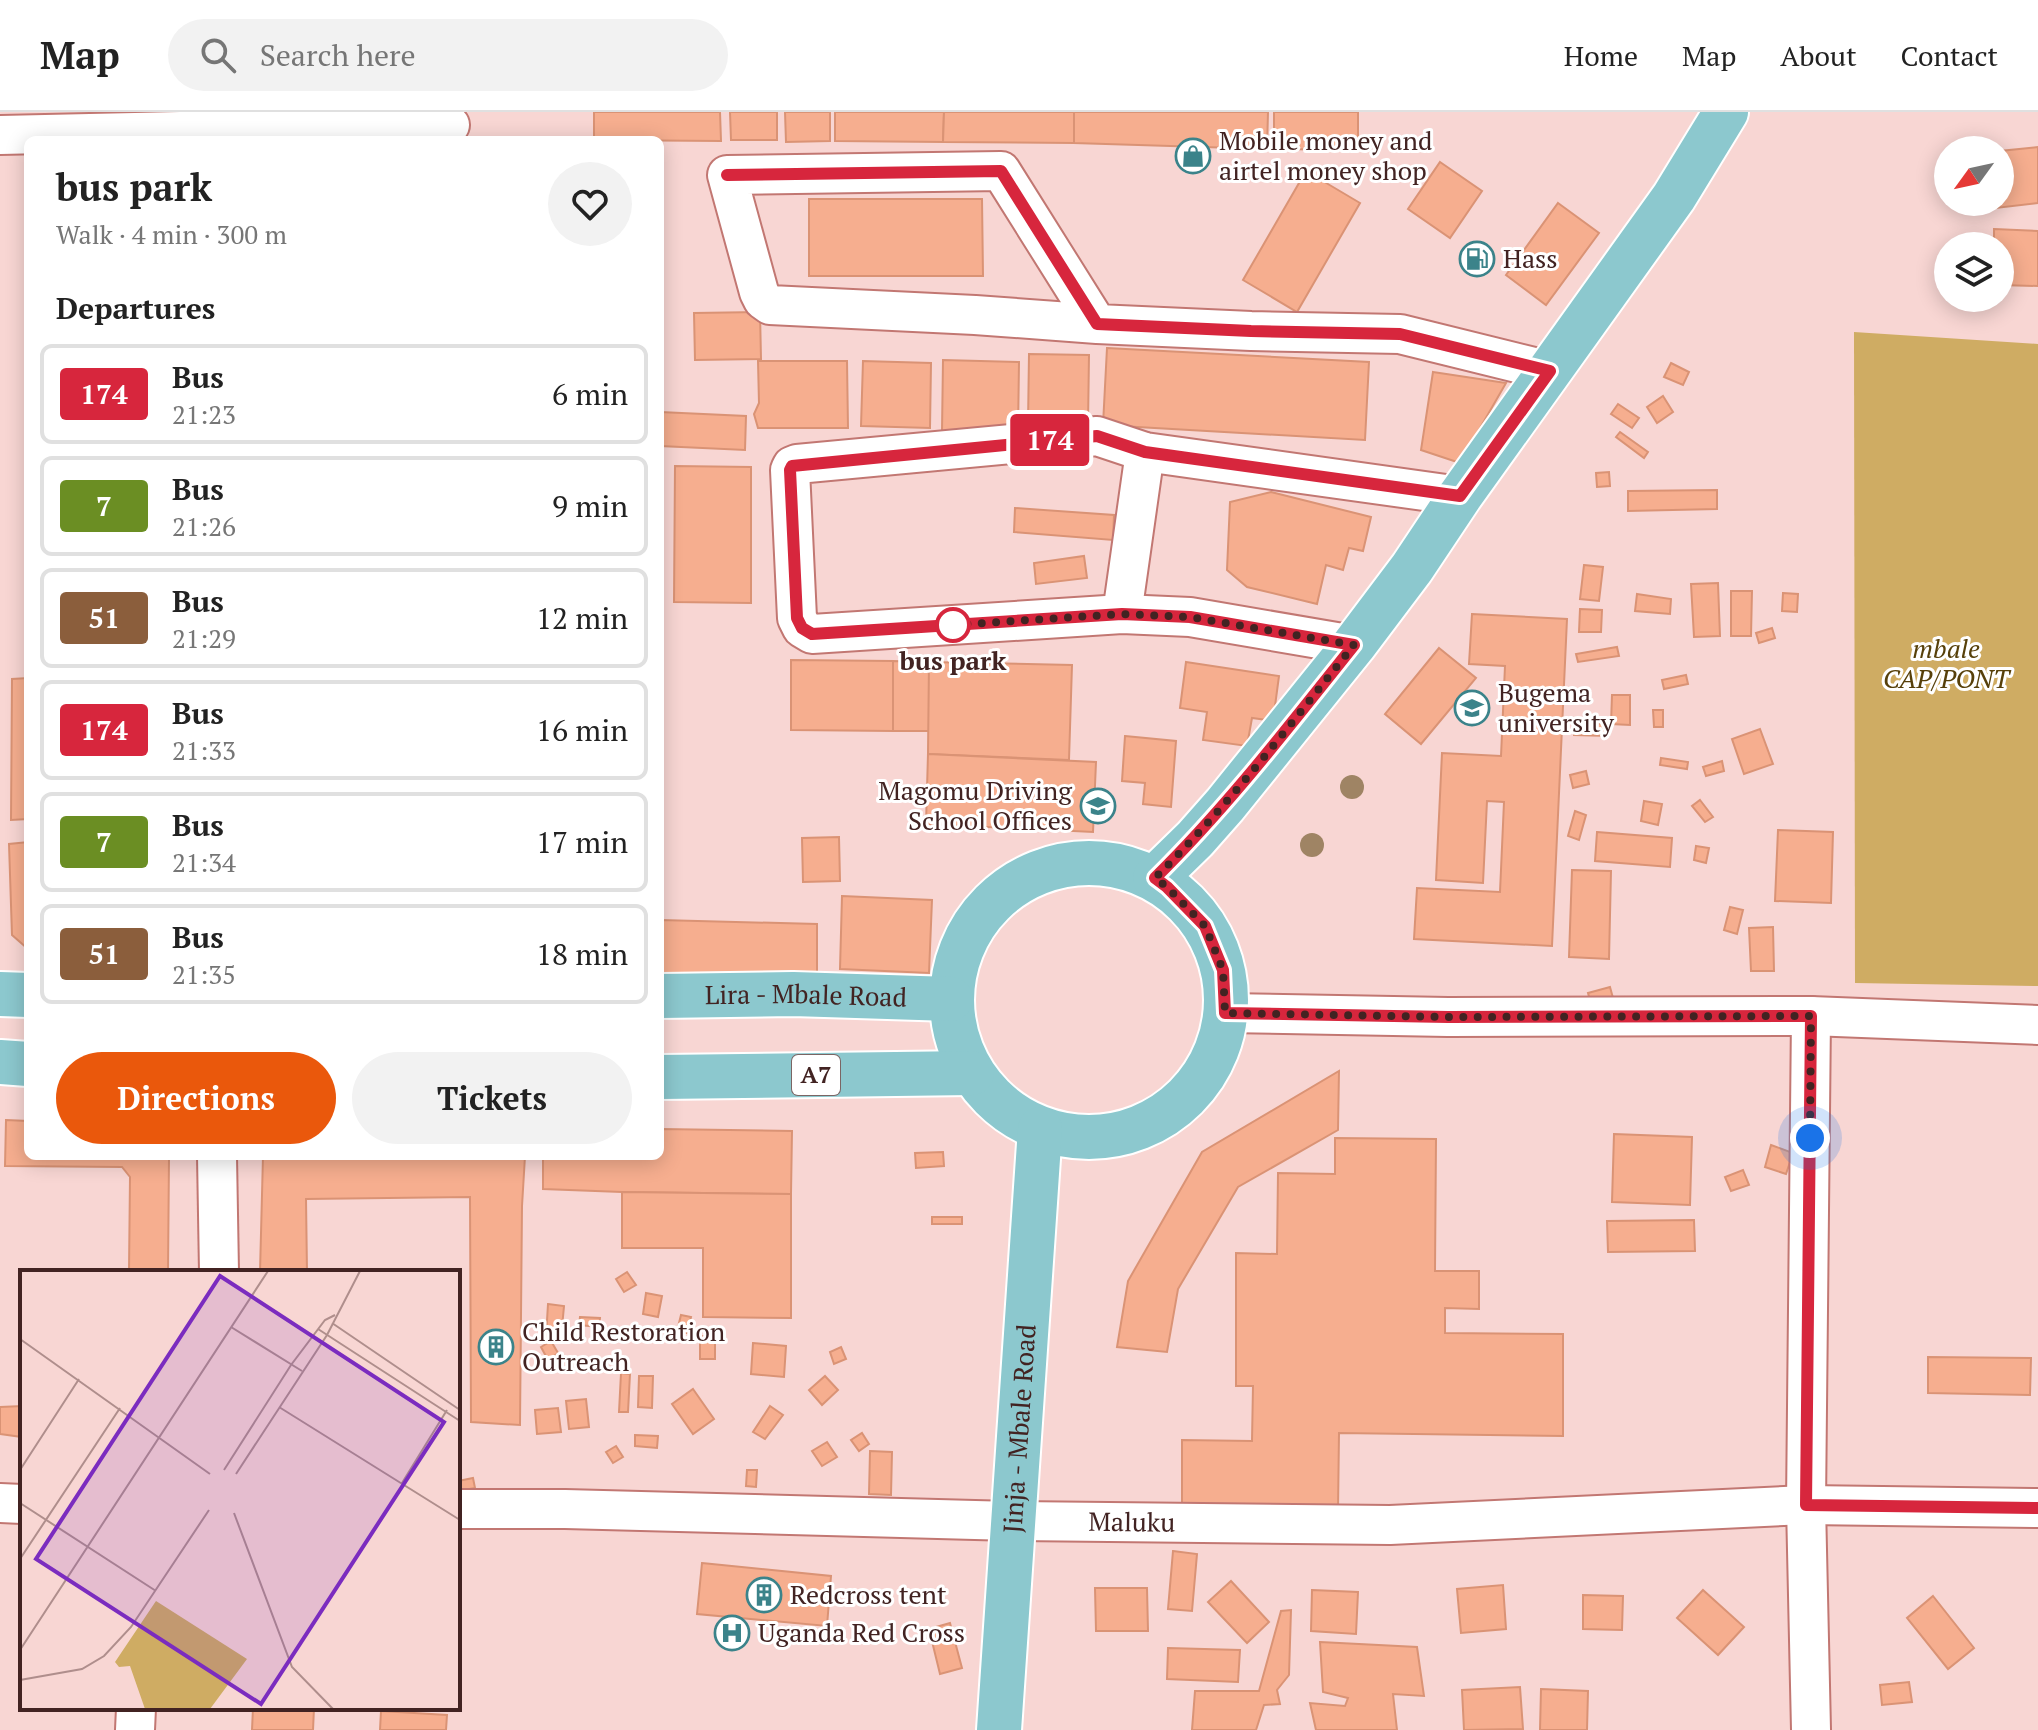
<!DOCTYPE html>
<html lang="en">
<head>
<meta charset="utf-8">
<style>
	body { margin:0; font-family:"PT Serif",serif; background:#f2f2f2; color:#222; height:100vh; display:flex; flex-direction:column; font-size:30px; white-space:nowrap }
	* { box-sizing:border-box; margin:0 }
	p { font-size:26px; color:#767676 }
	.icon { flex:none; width:44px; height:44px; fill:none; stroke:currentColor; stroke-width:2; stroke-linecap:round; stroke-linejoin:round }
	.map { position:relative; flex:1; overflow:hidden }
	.sheet { position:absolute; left:24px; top:24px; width:640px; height:1024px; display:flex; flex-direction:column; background:#fff; border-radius:12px; box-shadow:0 4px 20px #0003 }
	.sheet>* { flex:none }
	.badge { padding:0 16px; border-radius:6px; font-size:28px; line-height:52px }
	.needle { width:52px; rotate:237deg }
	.fabs { position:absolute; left:1934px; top:24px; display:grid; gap:16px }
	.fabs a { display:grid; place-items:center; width:80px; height:80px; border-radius:50%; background:#fff; box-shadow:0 4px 20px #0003; font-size:40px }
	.you { position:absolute; width:40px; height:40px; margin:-20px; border:6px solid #fff; border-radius:50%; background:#1a73e8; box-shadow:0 0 0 12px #1a73e833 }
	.map>.badge { position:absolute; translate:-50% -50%; box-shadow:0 0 0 4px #fff }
	h2 { padding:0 32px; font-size:30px; line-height:72px }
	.round { display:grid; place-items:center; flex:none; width:84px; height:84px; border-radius:42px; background:#f2f2f2 }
	.head { display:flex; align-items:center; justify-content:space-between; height:136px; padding:0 32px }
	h1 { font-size:38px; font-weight:800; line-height:60px }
	.cta { display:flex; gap:16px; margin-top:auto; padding:16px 32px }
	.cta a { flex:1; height:92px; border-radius:48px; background:#ea580c; color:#fff; font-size:32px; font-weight:800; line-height:92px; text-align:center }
	.cta a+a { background:#f2f2f2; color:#222 }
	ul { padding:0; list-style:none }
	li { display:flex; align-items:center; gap:24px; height:100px; margin:0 16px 12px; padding:0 16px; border:4px solid #e0e0e0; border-radius:12px }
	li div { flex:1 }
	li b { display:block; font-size:30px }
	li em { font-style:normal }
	li .badge { min-width:88px; font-weight:700; text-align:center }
	header { display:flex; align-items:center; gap:48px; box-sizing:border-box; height:112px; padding:0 40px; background:#fff; border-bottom:2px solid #e0e0e0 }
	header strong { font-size:38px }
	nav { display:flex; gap:44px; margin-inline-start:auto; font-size:28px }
	.search { width:560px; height:72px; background:#f2f2f2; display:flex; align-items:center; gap:20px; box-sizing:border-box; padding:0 28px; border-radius:44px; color:#767676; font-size:30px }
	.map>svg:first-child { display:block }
	.green { fill:#cfac63 }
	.building { fill:#f6ae8f; stroke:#da9375; stroke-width:2 }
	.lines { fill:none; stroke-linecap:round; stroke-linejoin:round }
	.minor-casing { stroke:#c27772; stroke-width:42 }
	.major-casing { stroke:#fff; stroke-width:48 }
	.minor { stroke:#fff; stroke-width:38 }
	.major { stroke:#8cc8ce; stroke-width:44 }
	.tree { fill:#9f8464 }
	.line-casing { stroke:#fff; stroke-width:18 }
	.line { stroke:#d7263d; stroke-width:12 }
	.walk { stroke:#422322; stroke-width:8; stroke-dasharray:0 14.4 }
	.stop-dot { fill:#fff; stroke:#d7263d; stroke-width:4 }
	.labels { text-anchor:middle; stroke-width:6; stroke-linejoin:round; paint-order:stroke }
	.shield { fill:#fff; stroke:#7b6564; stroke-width:2 }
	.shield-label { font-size:24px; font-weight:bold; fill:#422322 }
	.poi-label { font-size:26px; fill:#422322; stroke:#fff; text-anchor:start }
	.park-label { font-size:26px; font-style:italic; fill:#57400a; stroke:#fff }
	.stop-label { font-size:26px; font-weight:bold; fill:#422322; stroke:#fff }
	.street-label { font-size:26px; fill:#422322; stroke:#fff }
	.inset-road { fill:none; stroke:#af8e8c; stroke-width:2 }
	.view { fill:#7b2cbf; fill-opacity:0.15; stroke:#7b2cbf; stroke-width:4 }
	.inset-edge { fill:none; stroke:#422322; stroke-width:4 }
</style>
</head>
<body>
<header>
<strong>Map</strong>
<div class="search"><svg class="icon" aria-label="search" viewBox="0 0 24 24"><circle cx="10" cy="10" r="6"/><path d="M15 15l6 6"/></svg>Search here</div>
<nav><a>Home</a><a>Map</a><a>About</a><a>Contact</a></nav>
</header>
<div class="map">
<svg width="2038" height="1618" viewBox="0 0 2038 1618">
	<rect width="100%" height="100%" fill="#f8d6d3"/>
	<!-- green -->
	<polygon class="green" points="1854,220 2038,232 2038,874 1855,871"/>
	<!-- building -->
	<g class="building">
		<polygon points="594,0 720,0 721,29 594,28"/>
		<polygon points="730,0 777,0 777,28 731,28"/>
		<polygon points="785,0 830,0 830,29 786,30"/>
		<polygon points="835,0 944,0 943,30 835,29"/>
		<polygon points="944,0 1074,0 1074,31 943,30"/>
		<polygon points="1074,0 1268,0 1267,37 1074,31"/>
		<polygon points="1274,0 1358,0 1358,38 1274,37"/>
		<polygon points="2038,35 2038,91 1996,96 1995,90 2000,90 2000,39"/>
		<polygon points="1440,50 1482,79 1450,126 1408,97"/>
		<polygon points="1306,59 1360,91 1297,200 1243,168"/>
		<polygon points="809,87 982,87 983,164 809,164"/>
		<polygon points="1558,91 1599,121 1546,193 1506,163"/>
		<polygon points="1994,117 2038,119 2038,174 2000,173 2000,134 1994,134"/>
		<polygon points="760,200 761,247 695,248 694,201"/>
		<polygon points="1107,236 1369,250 1365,328 1103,313"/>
		<polygon points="1029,242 1089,243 1088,313 1028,312"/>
		<polygon points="943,248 1019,250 1018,321 942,319"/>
		<polygon points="758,249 847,249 848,316 758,316 754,302 759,291"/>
		<polygon points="863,249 931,251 930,316 861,314"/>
		<polygon points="1671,251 1689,260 1683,273 1664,265"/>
		<polygon points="1433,260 1506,271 1460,351 1421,338"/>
		<polygon points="1663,284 1673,300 1657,311 1647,295"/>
		<polygon points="1618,292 1639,306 1632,316 1611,302"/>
		<polygon points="660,300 746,304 745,338 660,334"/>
		<polygon points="1620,320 1648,340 1644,346 1616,325"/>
		<polygon points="675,354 751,355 751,491 674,490"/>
		<polygon points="1609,360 1610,374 1597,375 1596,361"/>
		<polygon points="1717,378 1717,397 1628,399 1628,379"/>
		<polygon points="1271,380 1371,405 1363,439 1349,436 1343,458 1326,453 1317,492 1247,475 1227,458 1230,390"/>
		<polygon points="1015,396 1114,403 1113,428 1014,420"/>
		<polygon points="1084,444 1087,466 1036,472 1034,451"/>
		<polygon points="1584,453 1603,455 1599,489 1580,487"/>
		<polygon points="1718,471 1720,524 1694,525 1691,472"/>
		<polygon points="1731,479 1752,479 1751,524 1731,524"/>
		<polygon points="1783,481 1798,482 1797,500 1782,499"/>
		<polygon points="1637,482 1671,487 1670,502 1635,499"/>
		<polygon points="1580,497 1602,498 1601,520 1579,520"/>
		<polygon points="1472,502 1567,507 1552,834 1414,827 1417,776 1500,780 1504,690 1487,689 1483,771 1436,768 1442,641 1501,644 1505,554 1469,552"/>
		<polygon points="1772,516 1775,526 1759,531 1756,521"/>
		<polygon points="1617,535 1619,544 1578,550 1576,542"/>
		<polygon points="1439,536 1476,566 1421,632 1385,602"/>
		<polygon points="791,548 893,549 893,619 791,618"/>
		<polygon points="893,549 929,550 929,619 893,619"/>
		<polygon points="929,550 1072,553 1069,648 928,642"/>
		<polygon points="1186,550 1279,564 1273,609 1252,606 1247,634 1203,628 1207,600 1180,596"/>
		<polygon points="1686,563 1688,572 1664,577 1662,568"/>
		<polygon points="28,566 28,707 11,708 12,567"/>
		<polygon points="1612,583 1630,583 1630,613 1611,612"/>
		<polygon points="1653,598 1663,598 1663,615 1654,615"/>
		<polygon points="1574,610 1610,612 1609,624 1574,623"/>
		<polygon points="1760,617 1773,652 1744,662 1732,627"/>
		<polygon points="1125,624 1176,629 1171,695 1143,692 1145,671 1122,669"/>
		<polygon points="928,642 1096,650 1093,720 926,712"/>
		<polygon points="1661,646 1688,650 1687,657 1660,653"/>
		<polygon points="1722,649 1724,659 1706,664 1703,655"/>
		<polygon points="1586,659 1589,672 1573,676 1570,663"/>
		<polygon points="1700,688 1713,705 1705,710 1692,694"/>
		<polygon points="1644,689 1662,692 1658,713 1641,709"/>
		<polygon points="1575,699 1586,703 1579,728 1568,724"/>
		<polygon points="1778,718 1833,720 1831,791 1775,789"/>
		<polygon points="1597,720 1672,726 1670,755 1595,749"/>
		<polygon points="839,725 840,769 803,770 802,726"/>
		<polygon points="28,730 28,837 12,823 9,732"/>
		<polygon points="1696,734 1709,736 1706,751 1694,748"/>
		<polygon points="1572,758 1611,759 1609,847 1569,845"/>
		<polygon points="842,784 932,788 929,861 840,857"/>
		<polygon points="1730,795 1743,798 1737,822 1724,818"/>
		<polygon points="660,808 817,812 817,876 660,872"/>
		<polygon points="1773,815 1774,859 1751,859 1749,816"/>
		<polygon points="1610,875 1613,886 1591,892 1588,881"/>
		<polygon points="1339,959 1338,1018 1238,1075 1178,1177 1167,1240 1117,1235 1128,1169 1202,1040"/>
		<polygon points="6,1008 28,1009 28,1044 167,1044 169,1046 168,1160 129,1160 130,1065 122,1055 5,1054"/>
		<polygon points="660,1017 792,1019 791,1082 622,1080 543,1077 543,1044 660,1044"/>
		<polygon points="1614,1022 1692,1025 1690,1093 1612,1090"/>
		<polygon points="1335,1026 1436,1027 1435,1159 1479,1159 1479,1197 1445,1196 1445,1221 1563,1222 1563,1324 1339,1321 1338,1399 1182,1396 1182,1328 1252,1329 1253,1274 1236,1274 1236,1141 1277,1142 1278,1061 1335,1062"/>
		<polygon points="1771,1033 1793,1041 1786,1062 1765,1055"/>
		<polygon points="943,1040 944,1054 916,1056 915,1041"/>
		<polygon points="263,1044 525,1044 522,1094 520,1313 471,1310 470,1085 306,1087 307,1160 260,1160"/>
		<polygon points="1743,1058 1749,1073 1731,1079 1725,1065"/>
		<polygon points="622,1080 791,1082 791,1206 703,1205 703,1136 622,1136"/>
		<rect x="932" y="1105" width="30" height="7"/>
		<polygon points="1694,1108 1695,1139 1608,1140 1607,1109"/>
		<polygon points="627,1160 636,1173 624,1180 616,1167"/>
		<polygon points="646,1181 662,1184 658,1205 643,1202"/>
		<polygon points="548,1192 564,1194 561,1226 546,1225"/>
		<polygon points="681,1203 691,1205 687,1221 677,1219"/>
		<polygon points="580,1205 600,1206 599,1215 579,1213"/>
		<rect x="700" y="1224" width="15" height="23"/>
		<polygon points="551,1229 558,1241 548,1248 541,1235"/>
		<polygon points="753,1231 786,1234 784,1265 751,1262"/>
		<polygon points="841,1235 846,1247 834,1252 830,1240"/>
		<polygon points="1928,1245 2031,1246 2030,1283 1928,1281"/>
		<polygon points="621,1261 630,1262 628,1300 619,1300"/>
		<polygon points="639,1264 653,1264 652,1296 638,1295"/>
		<polygon points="825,1264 838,1278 822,1293 809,1278"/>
		<polygon points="693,1277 714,1307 693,1322 672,1292"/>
		<polygon points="586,1287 589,1315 569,1317 566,1289"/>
		<polygon points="22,1294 22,1325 0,1322 0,1295"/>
		<polygon points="770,1294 783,1303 765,1327 753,1320"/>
		<polygon points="558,1296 561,1320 537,1322 535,1298"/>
		<polygon points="862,1321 869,1332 859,1339 851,1328"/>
		<polygon points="635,1323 658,1324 657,1336 635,1334"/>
		<polygon points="827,1330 837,1345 822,1354 812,1339"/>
		<polygon points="616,1334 623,1345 613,1351 606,1340"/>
		<polygon points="870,1339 892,1340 891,1383 869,1382"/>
		<polygon points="747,1358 757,1358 756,1375 746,1374"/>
		<polygon points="473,1366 475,1376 458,1379 458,1369"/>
		<polygon points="1173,1439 1197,1442 1192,1499 1168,1497"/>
		<polygon points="702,1451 831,1464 827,1514 697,1502"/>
		<polygon points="1231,1469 1269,1510 1247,1531 1208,1490"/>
		<polygon points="1503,1473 1506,1517 1461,1521 1457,1477"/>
		<polygon points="1095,1476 1147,1476 1148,1519 1096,1519"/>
		<polygon points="1312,1478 1358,1480 1356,1522 1311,1519"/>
		<polygon points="1703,1478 1744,1515 1718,1543 1677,1506"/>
		<polygon points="1583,1483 1623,1484 1622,1518 1583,1517"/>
		<polygon points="1933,1484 1974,1536 1948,1557 1907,1506"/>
		<polygon points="1291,1498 1289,1563 1277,1578 1280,1592 1264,1593 1256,1618 1192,1618 1195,1579 1259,1579 1281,1499"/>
		<polygon points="950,1511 962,1556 940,1562 929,1517"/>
		<polygon points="1320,1530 1417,1535 1424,1584 1393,1582 1397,1618 1316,1618 1310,1591 1345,1594 1348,1586 1323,1580"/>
		<polygon points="1168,1536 1240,1538 1238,1570 1167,1567"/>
		<polygon points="1909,1570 1912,1590 1882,1593 1880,1573"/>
		<polygon points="1520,1575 1523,1617 1464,1618 1462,1578"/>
		<polygon points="1541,1577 1588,1579 1587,1618 1540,1618"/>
		<polygon points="253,1596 314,1596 313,1618 252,1618"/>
		<polygon points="381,1599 447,1603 446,1618 380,1618"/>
	</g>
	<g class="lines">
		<!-- minor casing -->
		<g class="minor-casing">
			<g id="minor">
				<polyline points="0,23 450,13"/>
				<polyline points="1097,212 1001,59 727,63 759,180 763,188 770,193 975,203 1097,212 1251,219 1400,222 1550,259"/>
				<polyline points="1122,502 1145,340"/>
				<polyline points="1354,533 1190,505 1122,502 812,522 802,516 797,506 790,358 792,354 797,352 1097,324 1145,340 1460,384"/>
				<polyline points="1225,901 1448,905 1811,904 2038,913"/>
				<polyline points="217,1044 219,1160"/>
				<polyline points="0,1391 22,1392"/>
				<path id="s1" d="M 458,1397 L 565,1397 L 1012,1409 L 1390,1413 L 1806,1393 L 2038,1396"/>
				<polyline points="135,1618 136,1596"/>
				<polyline points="1811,1618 1806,1393 1811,904"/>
			</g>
		</g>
		<!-- major casing -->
		<g class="major-casing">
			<g id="major">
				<circle cx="1089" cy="888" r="137"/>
				<polyline points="1155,766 1195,727 1225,693 1354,533 1412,456 1460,384 1674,85 1726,0"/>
				<polyline points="0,882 28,883"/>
				<path id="s2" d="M 660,884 L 793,882 L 951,887"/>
				<polyline points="0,950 28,952"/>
				<polyline points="660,965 972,961"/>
				<path id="s3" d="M 999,1618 L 1040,1017"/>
			</g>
		</g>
		<!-- minor -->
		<use href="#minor" class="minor"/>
		<!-- major -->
		<use href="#major" class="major"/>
	</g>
	<!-- trees -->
	<g class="tree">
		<circle cx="1352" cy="675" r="12"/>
		<circle cx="1312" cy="733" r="12"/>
	</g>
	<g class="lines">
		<!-- line casing -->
		<g class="line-casing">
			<path id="line" d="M 727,63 L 1001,59 L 1097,212 L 1251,219 L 1400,222 L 1550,259 L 1460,384 L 1145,340 L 1097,324 L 792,354 L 790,358 L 797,506 L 802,516 L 812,522 L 1122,502 L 1190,505 L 1354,533 C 1290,613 1228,694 1155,766 L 1167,775 L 1205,814 L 1223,858 L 1225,901 L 1448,905 L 1811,904 L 1806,1393 L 2038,1396"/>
		</g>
		<!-- line -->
		<use href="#line" class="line"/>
		<!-- walk -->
		<path class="walk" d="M 953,513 L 1122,502 L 1190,505 L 1354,533 C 1290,613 1228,694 1155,766 L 1167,775 L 1205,814 L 1223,858 L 1225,901 L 1448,905 L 1811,904 L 1810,1026"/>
	</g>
	<!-- icons -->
	<defs>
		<g id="shop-ring" transform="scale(1.8)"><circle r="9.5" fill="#fff" stroke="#3b838a" stroke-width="1.5"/><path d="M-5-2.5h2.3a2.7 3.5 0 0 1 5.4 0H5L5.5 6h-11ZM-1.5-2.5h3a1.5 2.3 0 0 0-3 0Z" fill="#3b838a"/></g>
		<g id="fuel-ring" transform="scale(1.8)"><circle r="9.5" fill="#fff" stroke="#3b838a" stroke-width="1.5"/><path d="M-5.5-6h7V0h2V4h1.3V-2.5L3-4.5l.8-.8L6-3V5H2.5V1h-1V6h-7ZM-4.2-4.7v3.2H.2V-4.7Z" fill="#3b838a"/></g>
		<g id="university-ring" transform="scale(1.8)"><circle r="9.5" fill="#fff" stroke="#3b838a" stroke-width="1.5"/><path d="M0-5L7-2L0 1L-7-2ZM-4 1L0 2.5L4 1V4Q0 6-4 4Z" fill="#3b838a"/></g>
		<g id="school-ring" transform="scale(1.8)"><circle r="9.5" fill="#fff" stroke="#3b838a" stroke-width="1.5"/><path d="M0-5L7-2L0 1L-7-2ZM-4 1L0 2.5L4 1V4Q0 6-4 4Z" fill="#3b838a"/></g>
		<g id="building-ring" transform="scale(1.8)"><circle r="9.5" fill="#fff" stroke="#3b838a" stroke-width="1.5"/><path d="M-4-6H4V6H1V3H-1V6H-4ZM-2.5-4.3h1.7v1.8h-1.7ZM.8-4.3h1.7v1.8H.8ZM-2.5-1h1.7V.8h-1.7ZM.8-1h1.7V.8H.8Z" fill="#3b838a"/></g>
		<g id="hospital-ring" transform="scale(1.8)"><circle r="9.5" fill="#fff" stroke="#3b838a" stroke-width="1.5"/><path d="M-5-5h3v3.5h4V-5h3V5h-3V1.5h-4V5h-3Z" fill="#3b838a"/></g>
	</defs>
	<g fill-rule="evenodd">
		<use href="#shop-ring" x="1193" y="44"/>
		<use href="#fuel-ring" x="1477" y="147"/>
		<use href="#university-ring" x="1472" y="596"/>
		<use href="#school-ring" x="1098" y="694"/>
		<use href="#building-ring" x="496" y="1235"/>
		<use href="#building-ring" x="764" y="1483"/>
		<use href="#hospital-ring" x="732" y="1521"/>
	</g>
	<!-- markers -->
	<circle class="stop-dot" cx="953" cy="513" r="16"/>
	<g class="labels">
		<!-- shield labels -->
		<rect class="shield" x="792" y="943" width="48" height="40" rx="6"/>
		<g class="shield-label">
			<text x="816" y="971">A7</text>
		</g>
		<!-- poi labels -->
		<g class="poi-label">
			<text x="1219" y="38">Mobile money and<tspan x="1219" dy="30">airtel money shop</tspan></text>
			<text x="1503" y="156">Hass</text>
			<text x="1498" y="590">Bugema<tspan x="1498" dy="30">university</tspan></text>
			<text x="1072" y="688" text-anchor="end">Magomu Driving<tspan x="1072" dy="30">School Offices</tspan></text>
			<text x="522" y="1229">Child Restoration<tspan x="522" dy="30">Outreach</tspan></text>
			<text x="790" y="1492">Redcross tent</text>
			<text x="758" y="1530">Uganda Red Cross</text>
		</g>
		<!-- park labels -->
		<g class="park-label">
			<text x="1946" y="546">mbale<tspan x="1946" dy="30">CAP/PONT</tspan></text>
		</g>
		<!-- stop labels -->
		<g class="stop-label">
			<text x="953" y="558">bus park</text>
		</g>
		<!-- street labels -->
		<g class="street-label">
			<text dy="9" stroke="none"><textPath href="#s2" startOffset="146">Lira - Mbale Road</textPath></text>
			<text dy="9" stroke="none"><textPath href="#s3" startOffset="302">Jinja - Mbale Road</textPath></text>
			<text dy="9" stroke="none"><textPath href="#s1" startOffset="674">Maluku</textPath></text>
		</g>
	</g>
	<!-- overview -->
	<g transform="translate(20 1158)">
		<rect width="440" height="440" fill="#f8d6d3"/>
		<path d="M 136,331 L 227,389 L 190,439 L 125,439 L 110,396 L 99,397 L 95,392 Z" fill="#cfac63"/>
		<path class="inset-road" d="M 312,53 L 440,140M 211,57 L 282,101M 298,59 L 440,151M 0,69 L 190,204M 259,137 L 440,250M 0,200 L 59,109M 204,200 L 271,95 L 305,50 L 315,45M 216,204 L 307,65 L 340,1M 382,213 L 427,140M 0,233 L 136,321M 214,243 L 272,397 L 313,439M 0,289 L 100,138M 0,380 L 248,1M 0,410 L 62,399 L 84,386 L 111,357 L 189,240"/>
		<path class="view" d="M 200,6 L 424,152 L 241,434 L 16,289 Z"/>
		<rect width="440" height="440" class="inset-edge"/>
	</g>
</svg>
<div class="fabs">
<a><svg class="needle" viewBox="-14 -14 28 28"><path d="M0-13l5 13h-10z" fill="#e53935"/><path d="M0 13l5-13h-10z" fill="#767676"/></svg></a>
<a><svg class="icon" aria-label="layers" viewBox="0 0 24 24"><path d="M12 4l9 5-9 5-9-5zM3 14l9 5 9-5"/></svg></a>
</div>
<div class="you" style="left:1810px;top:1026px"></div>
<b class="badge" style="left:1050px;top:328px;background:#d7263d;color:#fff">174</b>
<section class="sheet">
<div class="head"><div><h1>bus park</h1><p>Walk · 4 min · 300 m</p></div><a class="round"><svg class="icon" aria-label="heart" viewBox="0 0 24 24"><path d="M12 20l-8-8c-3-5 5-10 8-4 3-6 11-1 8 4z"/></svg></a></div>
<h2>Departures</h2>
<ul>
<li><span class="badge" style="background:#d7263d;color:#fff">174</span><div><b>Bus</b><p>21:23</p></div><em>6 min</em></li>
<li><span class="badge" style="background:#6b8e23;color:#fff">7</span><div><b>Bus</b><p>21:26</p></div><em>9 min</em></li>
<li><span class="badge" style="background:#8b5e3c;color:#fff">51</span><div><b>Bus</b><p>21:29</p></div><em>12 min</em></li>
<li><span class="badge" style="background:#d7263d;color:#fff">174</span><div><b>Bus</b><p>21:33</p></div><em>16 min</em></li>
<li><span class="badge" style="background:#6b8e23;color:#fff">7</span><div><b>Bus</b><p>21:34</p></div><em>17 min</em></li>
<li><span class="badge" style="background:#8b5e3c;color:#fff">51</span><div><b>Bus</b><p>21:35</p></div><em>18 min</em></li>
</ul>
<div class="cta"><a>Directions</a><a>Tickets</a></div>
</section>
</div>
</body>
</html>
